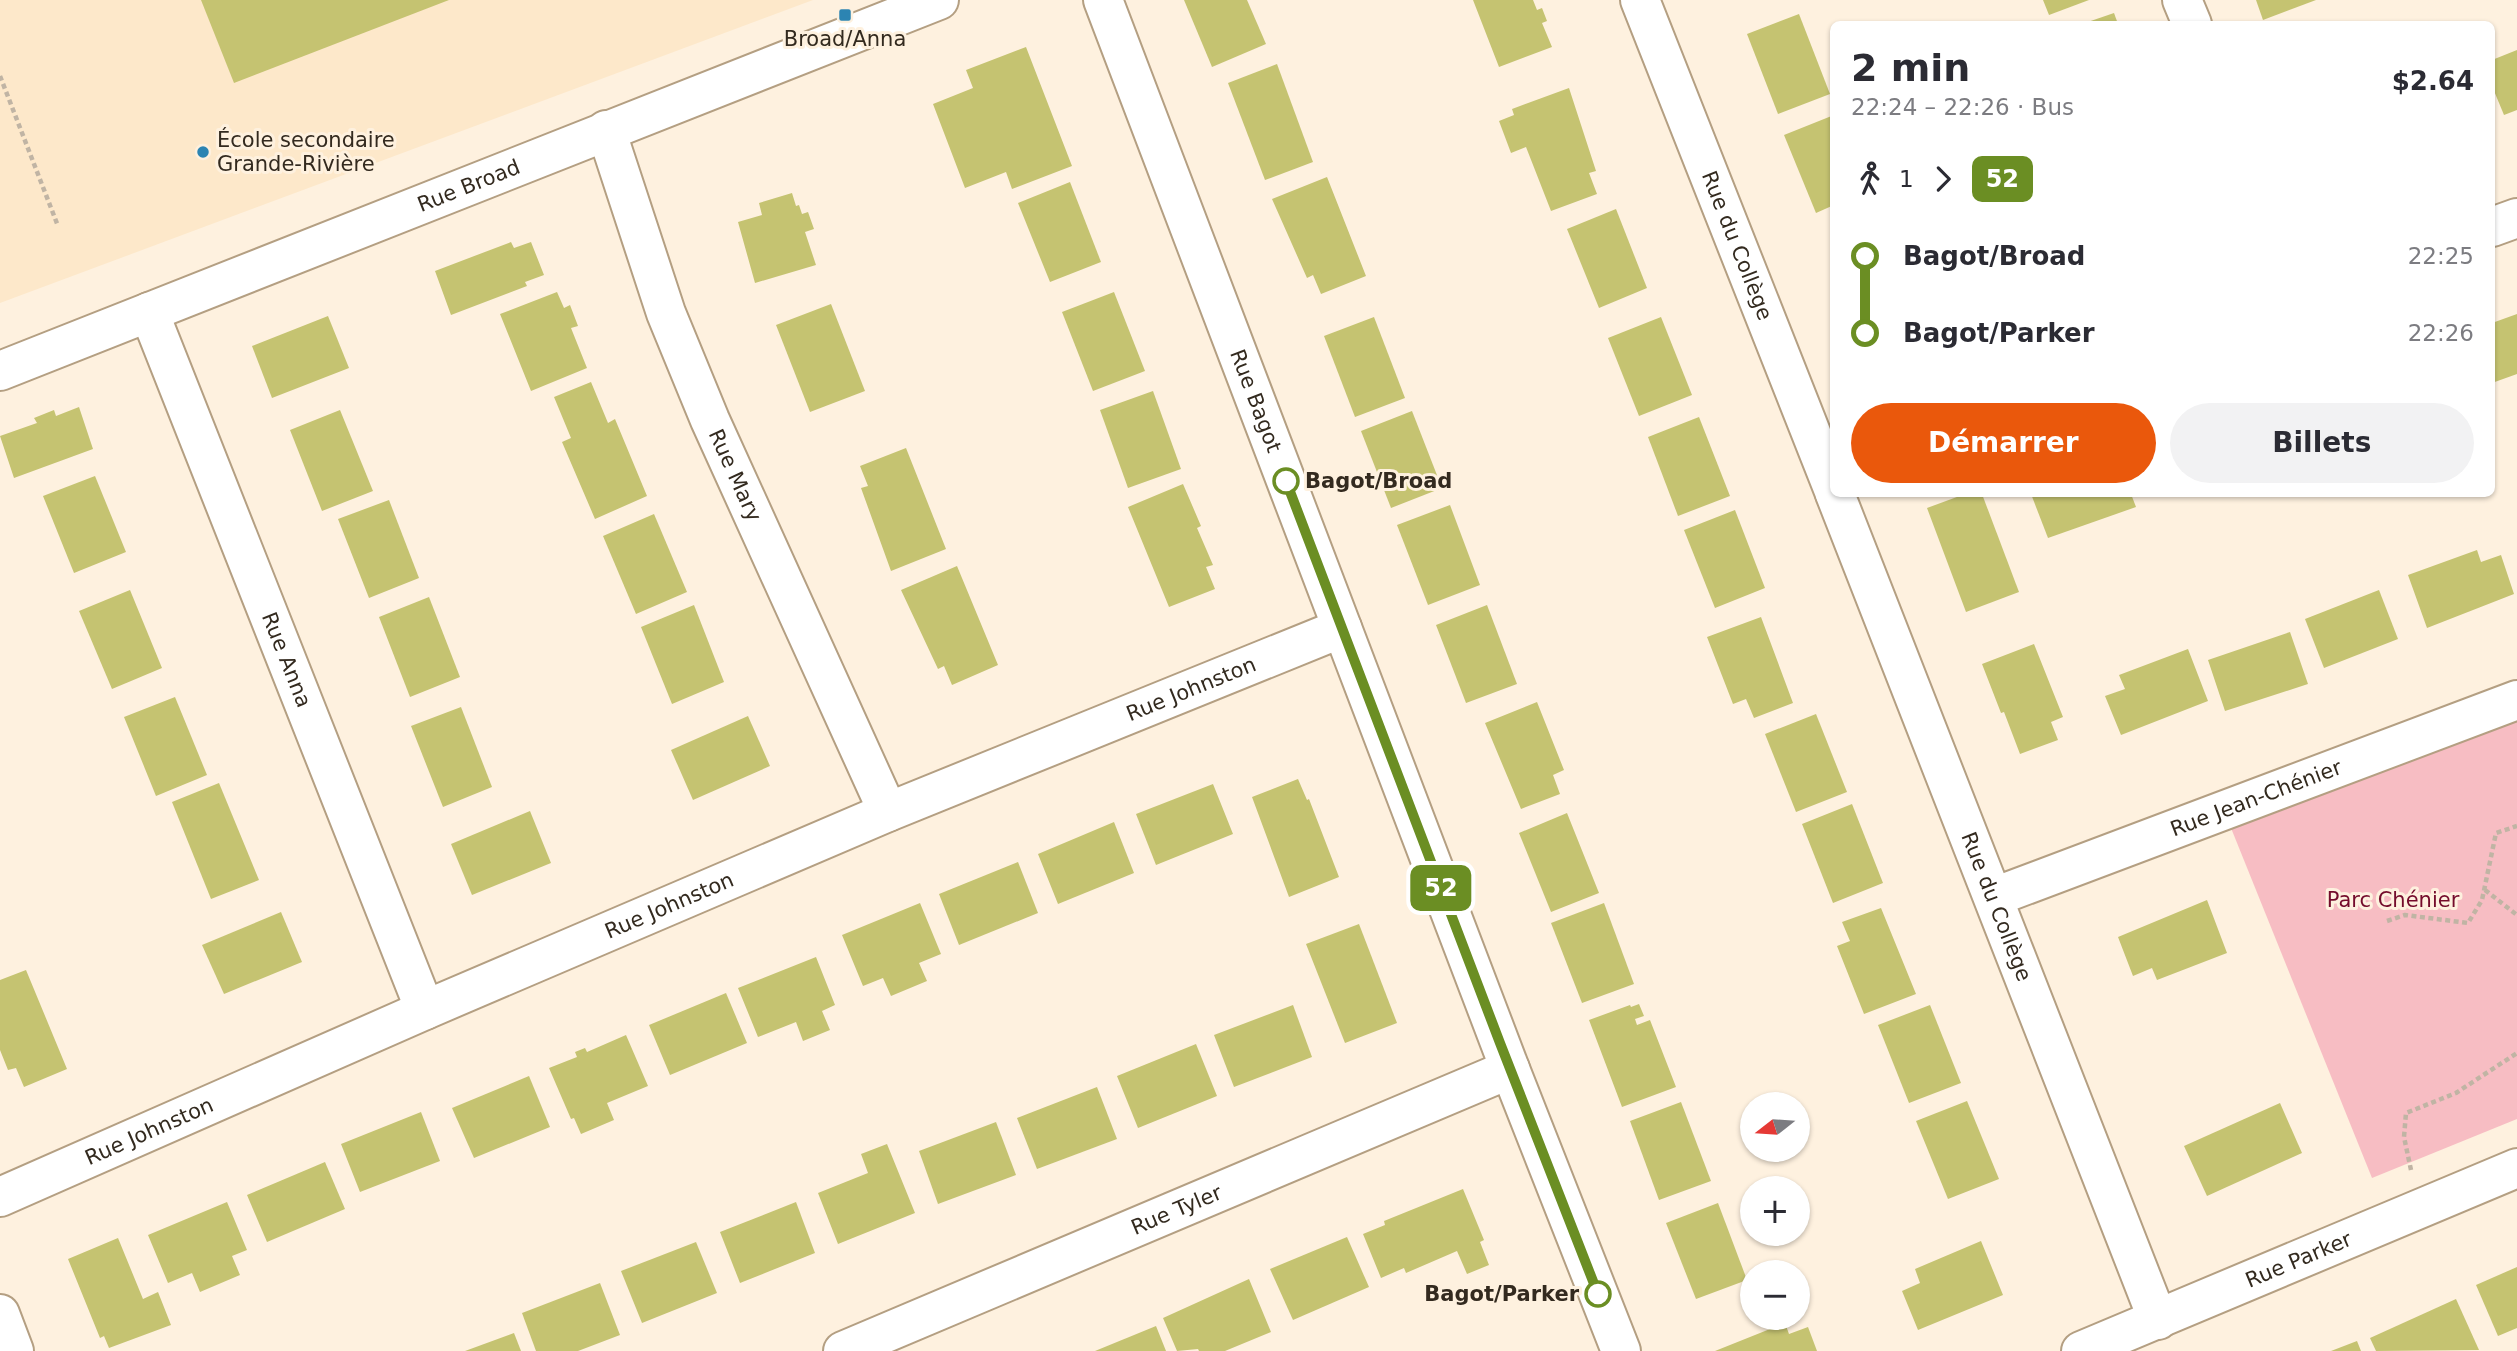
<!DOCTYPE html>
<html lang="fr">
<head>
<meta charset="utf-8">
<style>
	body { margin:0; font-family:"DejaVu Sans",sans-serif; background:#f2f2f3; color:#2b2b33; height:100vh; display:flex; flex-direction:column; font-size:26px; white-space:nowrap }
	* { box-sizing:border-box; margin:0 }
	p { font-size:23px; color:#7c7c81 }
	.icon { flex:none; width:38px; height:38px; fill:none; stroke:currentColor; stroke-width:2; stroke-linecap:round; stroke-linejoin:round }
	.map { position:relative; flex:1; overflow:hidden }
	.panel { position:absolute; left:1830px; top:21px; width:665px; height:476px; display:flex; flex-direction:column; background:#fff; border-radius:10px; box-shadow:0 2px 5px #0004 }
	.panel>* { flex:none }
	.badge { padding:0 14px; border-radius:10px; font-size:24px; line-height:46px }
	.needle { width:46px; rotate:253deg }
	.tools { position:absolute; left:1740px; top:1092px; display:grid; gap:14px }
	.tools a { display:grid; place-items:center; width:70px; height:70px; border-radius:50%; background:#fff; box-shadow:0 2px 5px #0004; font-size:35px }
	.map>.badge { position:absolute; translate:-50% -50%; box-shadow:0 0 0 4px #fff }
	.legs { display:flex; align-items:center; gap:10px; height:77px; padding:0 21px; font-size:23px }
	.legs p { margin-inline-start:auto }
	.head { display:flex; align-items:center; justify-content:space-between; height:119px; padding:0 21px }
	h1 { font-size:38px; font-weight:700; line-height:52px }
	.primary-button { display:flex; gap:14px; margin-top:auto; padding:14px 21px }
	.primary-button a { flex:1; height:80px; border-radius:42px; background:#ea580c; color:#fff; font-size:28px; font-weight:700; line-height:80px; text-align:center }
	.primary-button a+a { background:#f2f2f3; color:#2b2b33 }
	ul { padding:0 21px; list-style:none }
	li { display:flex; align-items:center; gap:24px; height:77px; font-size:26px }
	li i { display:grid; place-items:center; width:10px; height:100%; margin:0 9px; background:currentColor }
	li i::after { content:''; width:18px; height:18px; margin:-9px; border:5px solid; border-radius:50%; background:#fff }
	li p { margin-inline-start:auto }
	li:first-child i { background:linear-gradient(#0000 50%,currentColor 0) }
	li:last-child i { background:linear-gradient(currentColor 50%,#0000 0) }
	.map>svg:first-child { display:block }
	.built { fill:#fde8ca }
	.green { fill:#f7bdc3 }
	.building { fill:#c5c371 }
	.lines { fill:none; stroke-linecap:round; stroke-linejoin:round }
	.minor-casing { stroke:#b49f82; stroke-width:42 }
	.path { stroke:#c0b4a4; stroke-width:4.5; stroke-dasharray:5 3.5; stroke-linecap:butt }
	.minor { stroke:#fff; stroke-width:38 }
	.line-1-casing { stroke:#fff; stroke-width:16 }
	.line-1 { stroke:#6b8e23; stroke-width:10 }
	.poi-dot { fill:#2c84b2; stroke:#fef1df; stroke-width:2.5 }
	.stop-1-dot { fill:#fff; stroke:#6b8e23; stroke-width:3.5 }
	.labels { text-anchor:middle; stroke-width:6; stroke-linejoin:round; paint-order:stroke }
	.poi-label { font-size:21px; fill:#332a1f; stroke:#fef1df }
	.street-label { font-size:21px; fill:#332a1f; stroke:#fef1df }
	.stop-label { font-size:21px; font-weight:bold; fill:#332a1f; stroke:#fef1df; text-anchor:start }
	.park-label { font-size:21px; fill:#740c2c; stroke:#fef1df }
</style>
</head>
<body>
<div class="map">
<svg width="2517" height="1351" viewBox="0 0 2517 1351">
	<rect width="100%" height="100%" fill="#fef1df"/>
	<!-- built -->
	<polygon class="built" points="0,0 813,0 0,303"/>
	<!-- green -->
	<polygon class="green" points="2517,720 2517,1119 2372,1178 2231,828"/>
	<!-- building -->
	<g class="building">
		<polygon points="201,0 449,0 234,83"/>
		<polygon points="1184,0 1247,0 1266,44 1212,67"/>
		<polygon points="1473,0 1533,0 1537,10 1542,8 1547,21 1542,23 1552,47 1499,67"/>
		<polygon points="2043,0 2089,0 2049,15"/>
		<polygon points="2256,0 2316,0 2263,20"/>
		<polygon points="2114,13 2118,24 2082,24"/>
		<polygon points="1799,14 1830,94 1778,114 1747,34"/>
		<polygon points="1026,47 1072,166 1012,189 1006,172 965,188 933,104 973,88 966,70"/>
		<polygon points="2517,50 2517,110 2504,115 2492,86 2492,60"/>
		<polygon points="1277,64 1313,162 1265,180 1228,83"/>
		<polygon points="1569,88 1596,171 1589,173 1597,194 1551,211 1526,147 1511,153 1499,121 1514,115 1512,109"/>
		<polygon points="1834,115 1834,205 1816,213 1784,135"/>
		<polygon points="1327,177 1366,276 1321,294 1313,275 1307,278 1272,199"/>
		<polygon points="1070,182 1101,262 1050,282 1018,203"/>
		<polygon points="792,193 796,206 799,205 802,214 808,212 814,229 805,232 816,265 755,283 738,222 762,215 759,203"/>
		<polygon points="1616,209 1647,288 1599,308 1567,229"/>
		<polygon points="511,242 514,248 531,242 544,275 525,282 527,286 451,315 435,271"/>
		<polygon points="557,292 564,308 570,305 578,326 571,328 587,368 531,391 500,314"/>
		<polygon points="1114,292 1145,371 1093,391 1062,312"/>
		<polygon points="831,304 865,391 810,412 776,325"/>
		<polygon points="2517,314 2517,374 2492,383 2492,323"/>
		<polygon points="328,316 349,368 272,398 252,346"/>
		<polygon points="1374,317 1405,398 1355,417 1324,336"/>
		<polygon points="1661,317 1692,395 1639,416 1608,338"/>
		<polygon points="591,382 608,423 615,419 647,496 595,519 562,442 571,438 554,397"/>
		<polygon points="1153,391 1181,469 1128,488 1100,410"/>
		<polygon points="79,407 93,449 14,478 0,436 37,423 34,418 54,410 56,416"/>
		<polygon points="340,410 373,491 322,511 290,430"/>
		<polygon points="1412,411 1442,488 1391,508 1361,431"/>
		<polygon points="1699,417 1730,496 1678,516 1648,437"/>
		<polygon points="906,448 946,549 891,571 861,488 868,486 860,466"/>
		<polygon points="95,476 126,552 74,573 43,496"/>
		<polygon points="1183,484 1201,526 1197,528 1213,565 1206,567 1215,589 1169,607 1128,507"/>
		<polygon points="1965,494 1982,494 2019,592 1966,612 1927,508"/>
		<polygon points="2031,494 2131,494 2136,507 2048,538"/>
		<polygon points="389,500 419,578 369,598 338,519"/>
		<polygon points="1450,505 1480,585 1428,605 1397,525"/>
		<polygon points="1735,510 1765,588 1715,608 1684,530"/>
		<polygon points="654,514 687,592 636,614 603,536"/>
		<polygon points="2477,550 2481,562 2501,555 2514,594 2427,628 2408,575"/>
		<polygon points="957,566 998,665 952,685 944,666 938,669 901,590"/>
		<polygon points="130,590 162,668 112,689 79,611"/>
		<polygon points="2379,590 2398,639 2324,668 2305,619"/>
		<polygon points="429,597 460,677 410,697 379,617"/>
		<polygon points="694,605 724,682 672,704 641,627"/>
		<polygon points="1487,605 1517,684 1466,703 1436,625"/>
		<polygon points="1761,617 1793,703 1754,718 1746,699 1733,704 1707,637"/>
		<polygon points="2290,632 2308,684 2225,711 2208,660"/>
		<polygon points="2034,644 2063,717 2051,722 2058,740 2020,754 2004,712 2001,713 1982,664"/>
		<polygon points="2188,649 2208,701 2121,735 2105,696 2125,689 2119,675"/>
		<polygon points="175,697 207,775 156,796 124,717"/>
		<polygon points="1537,702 1564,770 1553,775 1560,794 1521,809 1485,723"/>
		<polygon points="461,707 492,787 443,807 411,726"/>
		<polygon points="1816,714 1847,792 1796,812 1765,734"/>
		<polygon points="748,716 770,766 693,800 671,750"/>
		<polygon points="1298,779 1307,800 1309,799 1339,877 1289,897 1252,797"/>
		<polygon points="219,783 259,880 211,899 172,802"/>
		<polygon points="1213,784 1233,834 1156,865 1136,814"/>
		<polygon points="1852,804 1883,883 1833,903 1802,824"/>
		<polygon points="530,811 551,863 472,895 451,844"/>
		<polygon points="1567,813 1599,893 1551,912 1519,833"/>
		<polygon points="1114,822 1134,873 1058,904 1038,854"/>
		<polygon points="1018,862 1038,913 959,945 939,894"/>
		<polygon points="2207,900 2227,953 2157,980 2152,968 2133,976 2118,937"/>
		<polygon points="920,903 941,954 919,963 927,981 891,996 883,978 863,986 842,935"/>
		<polygon points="1604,903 1634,984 1582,1003 1551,923"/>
		<polygon points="1881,908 1916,994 1864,1014 1837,946 1850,941 1842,922"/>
		<polygon points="281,912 302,962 224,994 202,945"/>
		<polygon points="1359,924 1397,1023 1345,1043 1306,944"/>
		<polygon points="816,957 835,1005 822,1011 830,1030 803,1041 796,1022 758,1037 738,988"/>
		<polygon points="26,970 67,1069 24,1087 16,1068 8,1070 0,1050 0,980"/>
		<polygon points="726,993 747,1043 670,1075 649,1025"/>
		<polygon points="1639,1004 1644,1016 1635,1019 1637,1025 1650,1020 1676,1087 1622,1107 1589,1020 1630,1005 1631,1007"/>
		<polygon points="1293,1005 1312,1057 1234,1087 1214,1035"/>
		<polygon points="1930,1005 1961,1083 1909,1103 1878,1025"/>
		<polygon points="626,1035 648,1086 607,1103 614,1120 581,1134 574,1118 571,1119 549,1068 577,1057 575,1052 585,1048 587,1052"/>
		<polygon points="1196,1044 1217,1096 1138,1128 1117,1076"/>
		<polygon points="529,1076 550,1127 474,1158 452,1108"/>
		<polygon points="1097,1087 1117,1139 1037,1169 1017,1118"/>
		<polygon points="1967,1101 1999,1179 1948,1199 1916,1121"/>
		<polygon points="1681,1102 1711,1181 1659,1200 1630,1121"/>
		<polygon points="2280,1103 2302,1153 2207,1196 2184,1146"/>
		<polygon points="421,1112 440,1161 360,1192 341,1144"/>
		<polygon points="996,1122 1016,1175 938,1204 919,1151"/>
		<polygon points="887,1144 915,1213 838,1244 818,1193 868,1173 861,1154"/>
		<polygon points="325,1162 345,1209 267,1242 247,1195"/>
		<polygon points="1463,1189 1484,1240 1480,1242 1489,1265 1467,1274 1457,1251 1406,1273 1404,1268 1381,1278 1363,1234 1385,1225 1384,1221"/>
		<polygon points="227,1202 247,1250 232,1256 240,1275 200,1292 192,1273 168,1283 148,1235"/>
		<polygon points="796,1202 815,1253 740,1283 720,1232"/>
		<polygon points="1718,1203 1747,1280 1696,1299 1666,1223"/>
		<polygon points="1347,1237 1369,1287 1293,1320 1270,1269"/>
		<polygon points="118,1238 143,1299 158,1292 171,1325 109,1348 104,1336 100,1338 68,1259"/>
		<polygon points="1981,1241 2003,1295 1918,1330 1902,1291 1920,1283 1915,1269"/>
		<polygon points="696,1242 717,1293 642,1323 621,1271"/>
		<polygon points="2517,1267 2517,1328 2498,1336 2476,1285"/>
		<polygon points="1249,1279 1271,1332 1225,1351 1199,1351 1198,1349 1177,1351 1163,1318"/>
		<polygon points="600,1283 620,1335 578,1351 536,1351 522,1313"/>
		<polygon points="2456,1299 2479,1350 2376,1351 2370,1338"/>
		<polygon points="1785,1323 1789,1334 1808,1327 1817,1351 1715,1351"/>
		<polygon points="1156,1326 1166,1351 1095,1351"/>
		<polygon points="514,1333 521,1351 465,1351"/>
		<polygon points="2357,1341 2361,1351 2331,1351"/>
	</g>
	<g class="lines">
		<!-- minor casing -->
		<g class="minor-casing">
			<g id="minor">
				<path id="s1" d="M 1103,0 L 1510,1069 L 1621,1351"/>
				<path id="s2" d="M 1640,0 L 1834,491"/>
				<polyline points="2182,0 2192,24"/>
				<path id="s3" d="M 606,130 L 666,313 L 710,420 L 888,812"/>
				<polyline points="2492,227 2517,218"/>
				<path id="s4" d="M 149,312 L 425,1010"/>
				<path id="s5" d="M 0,371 L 939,0"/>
				<path id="s6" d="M 1835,494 L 2158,1320"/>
				<path id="s7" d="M 1994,897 L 2517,700"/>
				<path id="s8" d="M 0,1197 L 425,1010 L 888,812 L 1342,628"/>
				<polyline points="0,1314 14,1351"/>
				<path id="s9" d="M 843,1351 L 1510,1069"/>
				<path id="s10" d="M 2081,1351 L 2517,1168"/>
			</g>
		</g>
		<!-- path -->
		<g class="path">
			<polyline points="0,76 58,226"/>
			<polyline points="2485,890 2517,915"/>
			<polyline points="2387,921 2405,915 2468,923 2482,900 2496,833 2517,826"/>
			<polyline points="2411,1170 2404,1137 2406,1113 2456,1093 2517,1053"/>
		</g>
		<!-- minor -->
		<use href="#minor" class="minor"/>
	</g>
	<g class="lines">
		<!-- line-1 casing -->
		<g class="line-1-casing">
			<polyline id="line-1" points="1286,481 1500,1043 1598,1294"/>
		</g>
		<!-- line-1 -->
		<use href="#line-1" class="line-1"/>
	</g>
	<!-- markers -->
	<g class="poi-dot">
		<rect x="838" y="8" width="14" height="14" rx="3.5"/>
		<circle cx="203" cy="152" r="7"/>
	</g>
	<g class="stop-1-dot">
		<circle cx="1286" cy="481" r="12"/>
		<circle cx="1598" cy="1294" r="12"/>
	</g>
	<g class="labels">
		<!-- poi labels -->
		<g class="poi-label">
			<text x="845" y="46">Broad/Anna</text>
			<text x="217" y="147" text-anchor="start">École secondaire<tspan x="217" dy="24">Grande-Rivière</tspan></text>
		</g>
		<!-- street labels -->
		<g class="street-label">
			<text dy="7" stroke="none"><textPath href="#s5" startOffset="504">Rue Broad</textPath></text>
			<text dy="7" stroke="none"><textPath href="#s2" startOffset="264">Rue du Collège</textPath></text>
			<text dy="7" stroke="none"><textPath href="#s1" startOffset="429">Rue Bagot</textPath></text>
			<text dy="7" stroke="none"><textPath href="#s3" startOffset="369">Rue Mary</textPath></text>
			<text dy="7" stroke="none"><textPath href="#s4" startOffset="374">Rue Anna</textPath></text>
			<text dy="7" stroke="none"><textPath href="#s8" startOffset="1295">Rue Johnston</textPath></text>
			<text dy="7" stroke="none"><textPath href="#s7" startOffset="280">Rue Jean-Chénier</textPath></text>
			<text dy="7" stroke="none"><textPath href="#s8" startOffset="730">Rue Johnston</textPath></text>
			<text dy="7" stroke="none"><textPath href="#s6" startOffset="443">Rue du Collège</textPath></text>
			<text dy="7" stroke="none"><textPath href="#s8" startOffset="163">Rue Johnston</textPath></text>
			<text dy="7" stroke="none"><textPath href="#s9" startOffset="362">Rue Tyler</textPath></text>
			<text dy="7" stroke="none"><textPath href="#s10" startOffset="236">Rue Parker</textPath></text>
		</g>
		<!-- stop labels -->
		<g class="stop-label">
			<text x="1305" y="488">Bagot/Broad</text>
			<text x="1579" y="1301" text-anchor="end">Bagot/Parker</text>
		</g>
		<!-- park labels -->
		<g class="park-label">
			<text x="2393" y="907">Parc Chénier</text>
		</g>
	</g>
</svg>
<div class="tools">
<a><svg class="needle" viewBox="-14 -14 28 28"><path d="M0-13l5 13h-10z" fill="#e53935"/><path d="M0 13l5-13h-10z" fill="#7c7c81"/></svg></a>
<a>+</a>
<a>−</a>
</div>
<b class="badge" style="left:1441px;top:888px;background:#6b8e23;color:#fff">52</b>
<section class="panel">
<div class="head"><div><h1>2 min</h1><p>22:24 – 22:26 · Bus</p></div><b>$2.64</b></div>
<div class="legs"><svg class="icon" aria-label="walk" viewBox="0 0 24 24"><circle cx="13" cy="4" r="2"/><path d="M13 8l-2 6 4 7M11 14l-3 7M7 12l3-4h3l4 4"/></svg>1<svg class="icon" aria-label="forward" viewBox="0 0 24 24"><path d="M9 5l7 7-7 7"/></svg><b class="badge" style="background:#6b8e23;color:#fff">52</b></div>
<ul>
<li><i style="color:#6b8e23"></i><b>Bagot/Broad</b><p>22:25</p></li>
<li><i style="color:#6b8e23"></i><b>Bagot/Parker</b><p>22:26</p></li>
</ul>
<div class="primary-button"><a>Démarrer</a><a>Billets</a></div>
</section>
</div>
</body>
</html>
